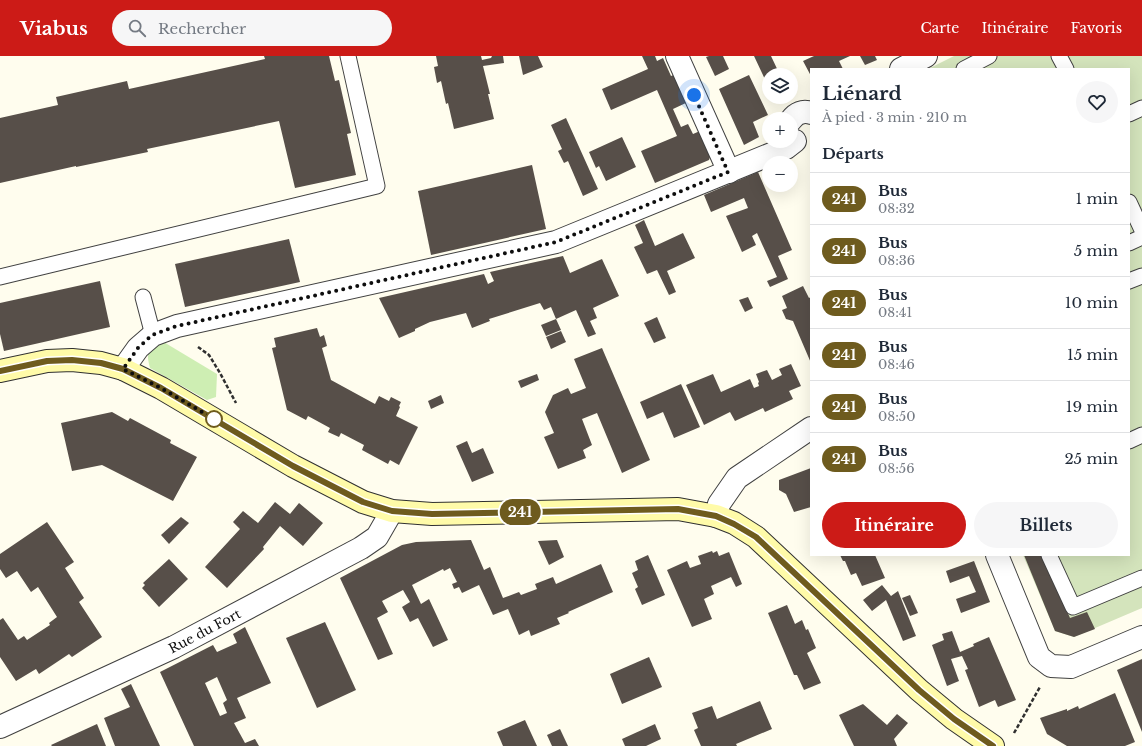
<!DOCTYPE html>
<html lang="fr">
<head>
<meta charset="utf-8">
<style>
	body { margin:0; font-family:"Libre Baskerville",serif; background:#f6f6f7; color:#1f2937; height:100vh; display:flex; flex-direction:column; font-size:15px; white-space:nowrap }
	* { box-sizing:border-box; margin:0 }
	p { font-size:13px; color:#747a83 }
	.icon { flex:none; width:22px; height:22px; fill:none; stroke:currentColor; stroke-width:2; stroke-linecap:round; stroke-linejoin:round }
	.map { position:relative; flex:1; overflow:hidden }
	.details { position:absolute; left:810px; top:12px; width:320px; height:488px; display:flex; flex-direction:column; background:#fff; border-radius:0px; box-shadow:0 4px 16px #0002 }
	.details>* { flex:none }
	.badge { padding:0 8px; border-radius:13px; font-size:14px; line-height:26px }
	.buttons { position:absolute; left:762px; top:12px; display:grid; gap:8px }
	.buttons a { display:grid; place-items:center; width:36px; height:36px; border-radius:50%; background:#fff; box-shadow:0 4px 16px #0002; font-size:20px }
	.you { position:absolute; width:20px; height:20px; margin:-10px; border:3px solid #fff; border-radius:50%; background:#1a73e8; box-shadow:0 0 0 6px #1a73e833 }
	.map>.badge { position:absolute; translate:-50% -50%; box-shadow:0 0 0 2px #fff }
	h2 { padding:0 12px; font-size:15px; line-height:36px }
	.round { display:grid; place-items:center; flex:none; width:42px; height:42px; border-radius:21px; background:#f6f6f7 }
	.head { display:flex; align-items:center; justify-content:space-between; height:68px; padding:0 12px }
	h1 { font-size:19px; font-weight:700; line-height:30px }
	.action { display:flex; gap:8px; margin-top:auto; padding:8px 12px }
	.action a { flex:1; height:46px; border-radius:24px; background:#cc1b17; color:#fff; font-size:16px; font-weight:700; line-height:46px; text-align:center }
	.action a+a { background:#f6f6f7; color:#1f2937 }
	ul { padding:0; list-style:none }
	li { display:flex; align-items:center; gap:12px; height:52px; padding:0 12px; border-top:1px solid #e0e1e3 }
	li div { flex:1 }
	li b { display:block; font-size:15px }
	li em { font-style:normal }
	li .badge { min-width:44px; font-weight:700; text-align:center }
	header { display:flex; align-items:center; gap:24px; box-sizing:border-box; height:56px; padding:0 20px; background:#cc1b17; color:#fff }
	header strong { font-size:19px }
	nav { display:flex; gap:22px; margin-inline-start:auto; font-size:14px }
	.search { width:280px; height:36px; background:#f6f6f7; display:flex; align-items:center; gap:10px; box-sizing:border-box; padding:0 14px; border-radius:22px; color:#747a83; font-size:15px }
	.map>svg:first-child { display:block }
	.green { fill:#ceeeb3 }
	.cemetery { fill:#d4e4bc }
	.building { fill:#574f49; fill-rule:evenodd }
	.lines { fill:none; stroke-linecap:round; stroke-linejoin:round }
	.lane-casing { stroke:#414141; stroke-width:17 }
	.street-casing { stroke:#414141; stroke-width:24 }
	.secondary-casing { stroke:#303030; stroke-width:24 }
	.path { stroke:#303030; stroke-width:2.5; stroke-dasharray:4 2; stroke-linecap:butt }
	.lane { stroke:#fff; stroke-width:15 }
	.street { stroke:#fff; stroke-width:22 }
	.secondary { stroke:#fffba9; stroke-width:22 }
	.line-casing { stroke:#fff; stroke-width:9 }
	.line { stroke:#6e5b1e; stroke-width:6 }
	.walk { stroke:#0e0e0e; stroke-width:4; stroke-dasharray:0 7.2 }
	.stop-dot { fill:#fff; stroke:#6e5b1e; stroke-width:2 }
	.labels { text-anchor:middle; stroke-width:4; stroke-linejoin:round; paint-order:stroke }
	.street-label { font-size:13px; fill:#0e0e0e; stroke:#fff }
</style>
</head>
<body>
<header>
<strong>Viabus</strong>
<div class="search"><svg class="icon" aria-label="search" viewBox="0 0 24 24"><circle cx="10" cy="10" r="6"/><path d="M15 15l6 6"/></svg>Rechercher</div>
<nav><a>Carte</a><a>Itinéraire</a><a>Favoris</a></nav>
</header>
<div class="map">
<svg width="1142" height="690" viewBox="0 0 1142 690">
	<rect width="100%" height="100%" fill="#fffdee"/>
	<!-- green -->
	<path class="green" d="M 162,285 L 217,318 L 216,341 L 207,344 L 150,312 C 146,297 147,293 162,285 Z"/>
	<!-- cemetery -->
	<polygon class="cemetery" points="954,0 1142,0 1142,552 1074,581 1055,575 1023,499 1129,499 1129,13 928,13"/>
	<!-- building -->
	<g class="building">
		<polygon points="264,0 329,0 335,25 339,24 351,77 347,78 356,119 295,132 279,65 147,93 148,96 76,111 76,110 0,127 0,62 58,49 56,41 127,25 129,33 265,3"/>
		<polygon points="436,0 481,0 482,4 491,2 492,0 503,0 504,7 483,10 490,38 488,38 494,63 454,73 448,47 446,48 441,25 437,27 434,11 438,10"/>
		<polygon points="519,0 538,0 543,11 523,19"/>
		<polygon points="642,0 655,0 657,5 663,2 671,20 676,18 688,46 673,53 681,71 688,68 693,78 700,75 711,98 709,104 655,127 641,95 677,80 657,34 611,54 602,33 648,13"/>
		<polygon points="709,0 723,0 729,13 715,20 706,1"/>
		<polygon points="754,0 771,0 780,19 769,19 769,32"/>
		<polygon points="814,0 850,0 839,5 843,13 811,13 811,20 803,5"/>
		<polygon points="860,0 875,0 877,4 865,9"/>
		<polygon points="749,19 768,59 753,66 759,81 744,89 719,33"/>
		<polygon points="566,62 598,133 583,140 568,105 564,107 558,95 562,93 551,69"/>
		<polygon points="622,81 636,111 606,125 599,110 596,112 589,96"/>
		<polygon points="532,109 546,173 431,199 418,135"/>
		<polygon points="758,116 792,194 778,200 788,223 770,231 767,225 777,221 757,177 752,180 756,189 742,196 726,160 748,152 744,142 711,156 704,139"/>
		<polygon points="644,164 655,190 683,177 695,202 667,215 676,236 669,239 657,214 647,218 634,191 643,187 635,169"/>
		<polygon points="289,183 300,226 185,251 175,208"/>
		<polygon points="563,200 570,217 602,203 619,240 593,252 597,262 590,265 596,278 588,281 576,254 556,263 551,251 544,254 540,247 489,263 490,265 472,272 466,257 430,266 415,273 415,275 399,282 379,242 484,218 488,228 494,225 490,216"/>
		<polygon points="100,225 110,271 4,295 0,278 0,247"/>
		<polygon points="803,230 809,242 811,241 811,307 793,265 786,263 782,254 787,252 782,240"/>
		<polygon points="748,241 753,252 745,256 739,244"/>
		<polygon points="657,261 666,282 654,287 644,267"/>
		<polygon points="556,263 561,274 546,280 541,269"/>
		<polygon points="317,272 320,281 324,279 327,290 322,292 331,324 375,348 379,340 389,345 391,341 401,346 399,350 400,351 396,360 418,371 399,409 390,404 388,408 362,394 364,389 341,377 339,381 328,376 330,372 308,360 306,364 287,354 272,292 276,291 274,282"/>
		<polygon points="561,275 566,286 551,293 546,281"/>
		<polygon points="602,292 650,404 622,417 597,357 582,363 592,389 583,394 586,402 558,413 544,381 554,377 545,356 553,339 568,332 571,338 586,332 574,303"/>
		<polygon points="791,308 801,330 789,335 793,343 765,356 763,352 735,365 730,356 704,369 686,329 713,318 721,336 750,323 754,332 759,330 758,327 759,326 756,318 767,314 772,324 782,319 779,313"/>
		<polygon points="537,318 539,324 521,332 518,325"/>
		<polygon points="681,328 700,371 674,382 663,356 647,363 640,346"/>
		<polygon points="441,339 444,347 431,353 428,345"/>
		<polygon points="112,356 128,365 130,362 171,384 170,387 197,401 173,445 102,409 72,415 61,367"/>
		<polygon points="467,385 472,397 483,392 494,417 472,426 456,390"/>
		<polygon points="811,412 811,451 794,456 786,438 779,434 779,424"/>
		<polygon points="275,446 290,458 299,447 323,467 303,490 280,470 263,491 264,493 227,532 205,511 240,473 233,466 243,455 258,467"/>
		<polygon points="181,461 189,467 169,488 161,479"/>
		<polygon points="47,466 74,506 65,512 84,542 79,546 102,581 72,601 69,598 39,618 36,613 16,625 0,601 0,564 3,562 18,584 24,580 27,584 50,569 49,567 57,561 38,531 31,536 17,515 6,522 0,513 0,498"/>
		<polygon points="471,484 484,514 490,511 503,542 519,536 521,539 537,533 535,528 553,521 556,528 601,508 613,536 568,556 569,557 557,562 560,568 531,580 529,574 519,579 508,553 493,559 479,529 462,537 459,531 454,533 452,528 457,526 450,512 444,515 443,513 412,529 421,548 429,543 448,584 433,591 418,562 410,566 402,551 410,546 403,534 382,545 388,556 377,562 393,598 378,604 340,522 402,489 416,486"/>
		<polygon points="557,484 564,501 549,509 538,485"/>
		<polygon points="712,495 713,497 717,495 719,500 729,496 742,528 736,531 731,521 711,530 714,538 704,543 712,563 692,571 667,514 687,505 690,512 701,508 698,500"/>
		<polygon points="648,499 665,539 642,549 635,533 638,531 632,517 638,514 635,505"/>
		<polygon points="840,499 875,499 885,522 862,530 856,517 851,519 845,505 843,505"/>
		<polygon points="1024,499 1043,499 1070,562 1087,556 1095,573 1074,581 1055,575"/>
		<polygon points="169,503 188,523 159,551 142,532 145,529 143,527"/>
		<polygon points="974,505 990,546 961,557 956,543 976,536 969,520 950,527 946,515"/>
		<polygon points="882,529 891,540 898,535 916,580 903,585 886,544 872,555 863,544"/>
		<polygon points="910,539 918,557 910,560 902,542"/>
		<polygon points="787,549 795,568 802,564 806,574 808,573 816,592 807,597 821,627 804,634 797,619 794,619 768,557"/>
		<polygon points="325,566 356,634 317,652 286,582"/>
		<path d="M 245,571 L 271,627 L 237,642 L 246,662 L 234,667 L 245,687 L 255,683 L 259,690 L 194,690 L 160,616 L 213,589 L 217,596 L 237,587 L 233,578 ZM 217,621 L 227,644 L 223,647 L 227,657 L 220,660 L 205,627 Z"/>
		<polygon points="952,575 960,596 974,590 973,588 989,581 1016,644 998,651 995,644 979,651 965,614 968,613 962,600 951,603 959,625 947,630 932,589 944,584 942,578"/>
		<polygon points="649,601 662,631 622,648 610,618"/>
		<polygon points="1142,603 1142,676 1117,614"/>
		<polygon points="131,628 160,690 115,690 104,662 130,651 121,633"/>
		<polygon points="1115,637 1135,686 1125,690 1067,690 1047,678 1040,662 1067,653 1067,655 1078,650 1079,653"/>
		<polygon points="760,645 772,673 736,688 737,690 701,690 694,674 698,672 692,657 712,650 717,663"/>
		<polygon points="863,648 887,669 897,658 908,667 894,683 897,690 854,690 839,659"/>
		<polygon points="525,664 537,690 503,690 497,676"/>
		<polygon points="97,668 106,690 52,690 51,689"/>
		<polygon points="655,668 661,683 646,690 625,690 622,683"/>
		<polygon points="560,673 568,690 552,690 547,679"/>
	</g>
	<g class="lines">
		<!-- lane casing -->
		<g class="lane-casing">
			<g id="lane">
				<polyline points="1059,0 1066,13"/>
				<polyline points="964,13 989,0"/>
				<polyline points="1129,58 1142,52"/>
				<polyline points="1129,146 1142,174"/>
				<polyline points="1129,187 1142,181"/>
				<polyline points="0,221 377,130 348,0"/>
				<polyline points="1129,225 1142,220"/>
				<polyline points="143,241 153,279"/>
				<polyline points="1129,385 1142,379"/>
				<polyline points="1049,499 1073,551 1142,522"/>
			</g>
		</g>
		<!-- street casing -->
		<g class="street-casing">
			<g id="street">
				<polyline points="677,0 729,116"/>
				<polyline points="901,13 926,0"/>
				<path d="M 791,64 C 796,57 803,54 811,57"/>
				<polyline points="123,313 138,292 153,279 177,270 556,186 786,92 795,85"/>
				<polyline points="716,460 719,448 737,422 811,372"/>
				<polyline points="997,499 1039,601 1051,610 1071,611 1142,581"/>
				<path id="s1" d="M 0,671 L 174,591 L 361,492 L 377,481 L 392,455"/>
			</g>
		</g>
		<!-- secondary casing -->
		<g class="secondary-casing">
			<polyline id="secondary" points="0,315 47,305 72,304 101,307 123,313 161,332 293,410 363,446 392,455 432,458 678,453 716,460 734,467 756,481 919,634 954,663 993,690"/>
		</g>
		<!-- path -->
		<g class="path">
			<polyline points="198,291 209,299 220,317 236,347"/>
			<polyline points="1014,677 1040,631"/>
		</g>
		<!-- lane -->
		<use href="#lane" class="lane"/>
		<!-- street -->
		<use href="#street" class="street"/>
		<!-- secondary -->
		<use href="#secondary" class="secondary"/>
	</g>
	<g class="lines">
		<!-- line casing -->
		<g class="line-casing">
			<polyline id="line" points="0,315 47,305 72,304 101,307 123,313 161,332 293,410 363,446 392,455 432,458 678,453 716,460 734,468 756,481 919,634 954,663 993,690"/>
		</g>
		<!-- line -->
		<use href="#line" class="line"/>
		<!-- walk -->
		<polyline class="walk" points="214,363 161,332 123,313 138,292 152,279 177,270 556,186 728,116 694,39"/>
	</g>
	<!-- markers -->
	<circle class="stop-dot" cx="214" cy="363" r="8"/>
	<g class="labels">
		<!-- street labels -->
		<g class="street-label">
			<text dy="5" stroke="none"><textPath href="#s1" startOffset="226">Rue du Fort</textPath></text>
		</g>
	</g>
</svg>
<div class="buttons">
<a><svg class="icon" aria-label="layers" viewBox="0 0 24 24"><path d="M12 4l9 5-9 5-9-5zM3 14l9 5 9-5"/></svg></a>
<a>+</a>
<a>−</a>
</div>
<div class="you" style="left:694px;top:39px"></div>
<b class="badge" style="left:520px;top:456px;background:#6e5b1e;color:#fff">241</b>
<section class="details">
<div class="head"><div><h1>Liénard</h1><p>À pied · 3 min · 210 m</p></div><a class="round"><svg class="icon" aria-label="heart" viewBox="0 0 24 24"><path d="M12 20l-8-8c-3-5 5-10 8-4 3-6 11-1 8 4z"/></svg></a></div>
<h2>Départs</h2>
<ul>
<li><span class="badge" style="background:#6e5b1e;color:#fff">241</span><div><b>Bus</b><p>08:32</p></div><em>1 min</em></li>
<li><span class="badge" style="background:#6e5b1e;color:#fff">241</span><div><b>Bus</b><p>08:36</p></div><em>5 min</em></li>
<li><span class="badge" style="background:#6e5b1e;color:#fff">241</span><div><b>Bus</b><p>08:41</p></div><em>10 min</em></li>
<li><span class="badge" style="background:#6e5b1e;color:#fff">241</span><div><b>Bus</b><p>08:46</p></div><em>15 min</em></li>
<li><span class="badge" style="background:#6e5b1e;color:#fff">241</span><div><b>Bus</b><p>08:50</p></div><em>19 min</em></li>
<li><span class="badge" style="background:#6e5b1e;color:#fff">241</span><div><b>Bus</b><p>08:56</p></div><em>25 min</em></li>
</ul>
<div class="action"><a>Itinéraire</a><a>Billets</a></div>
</section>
</div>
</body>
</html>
